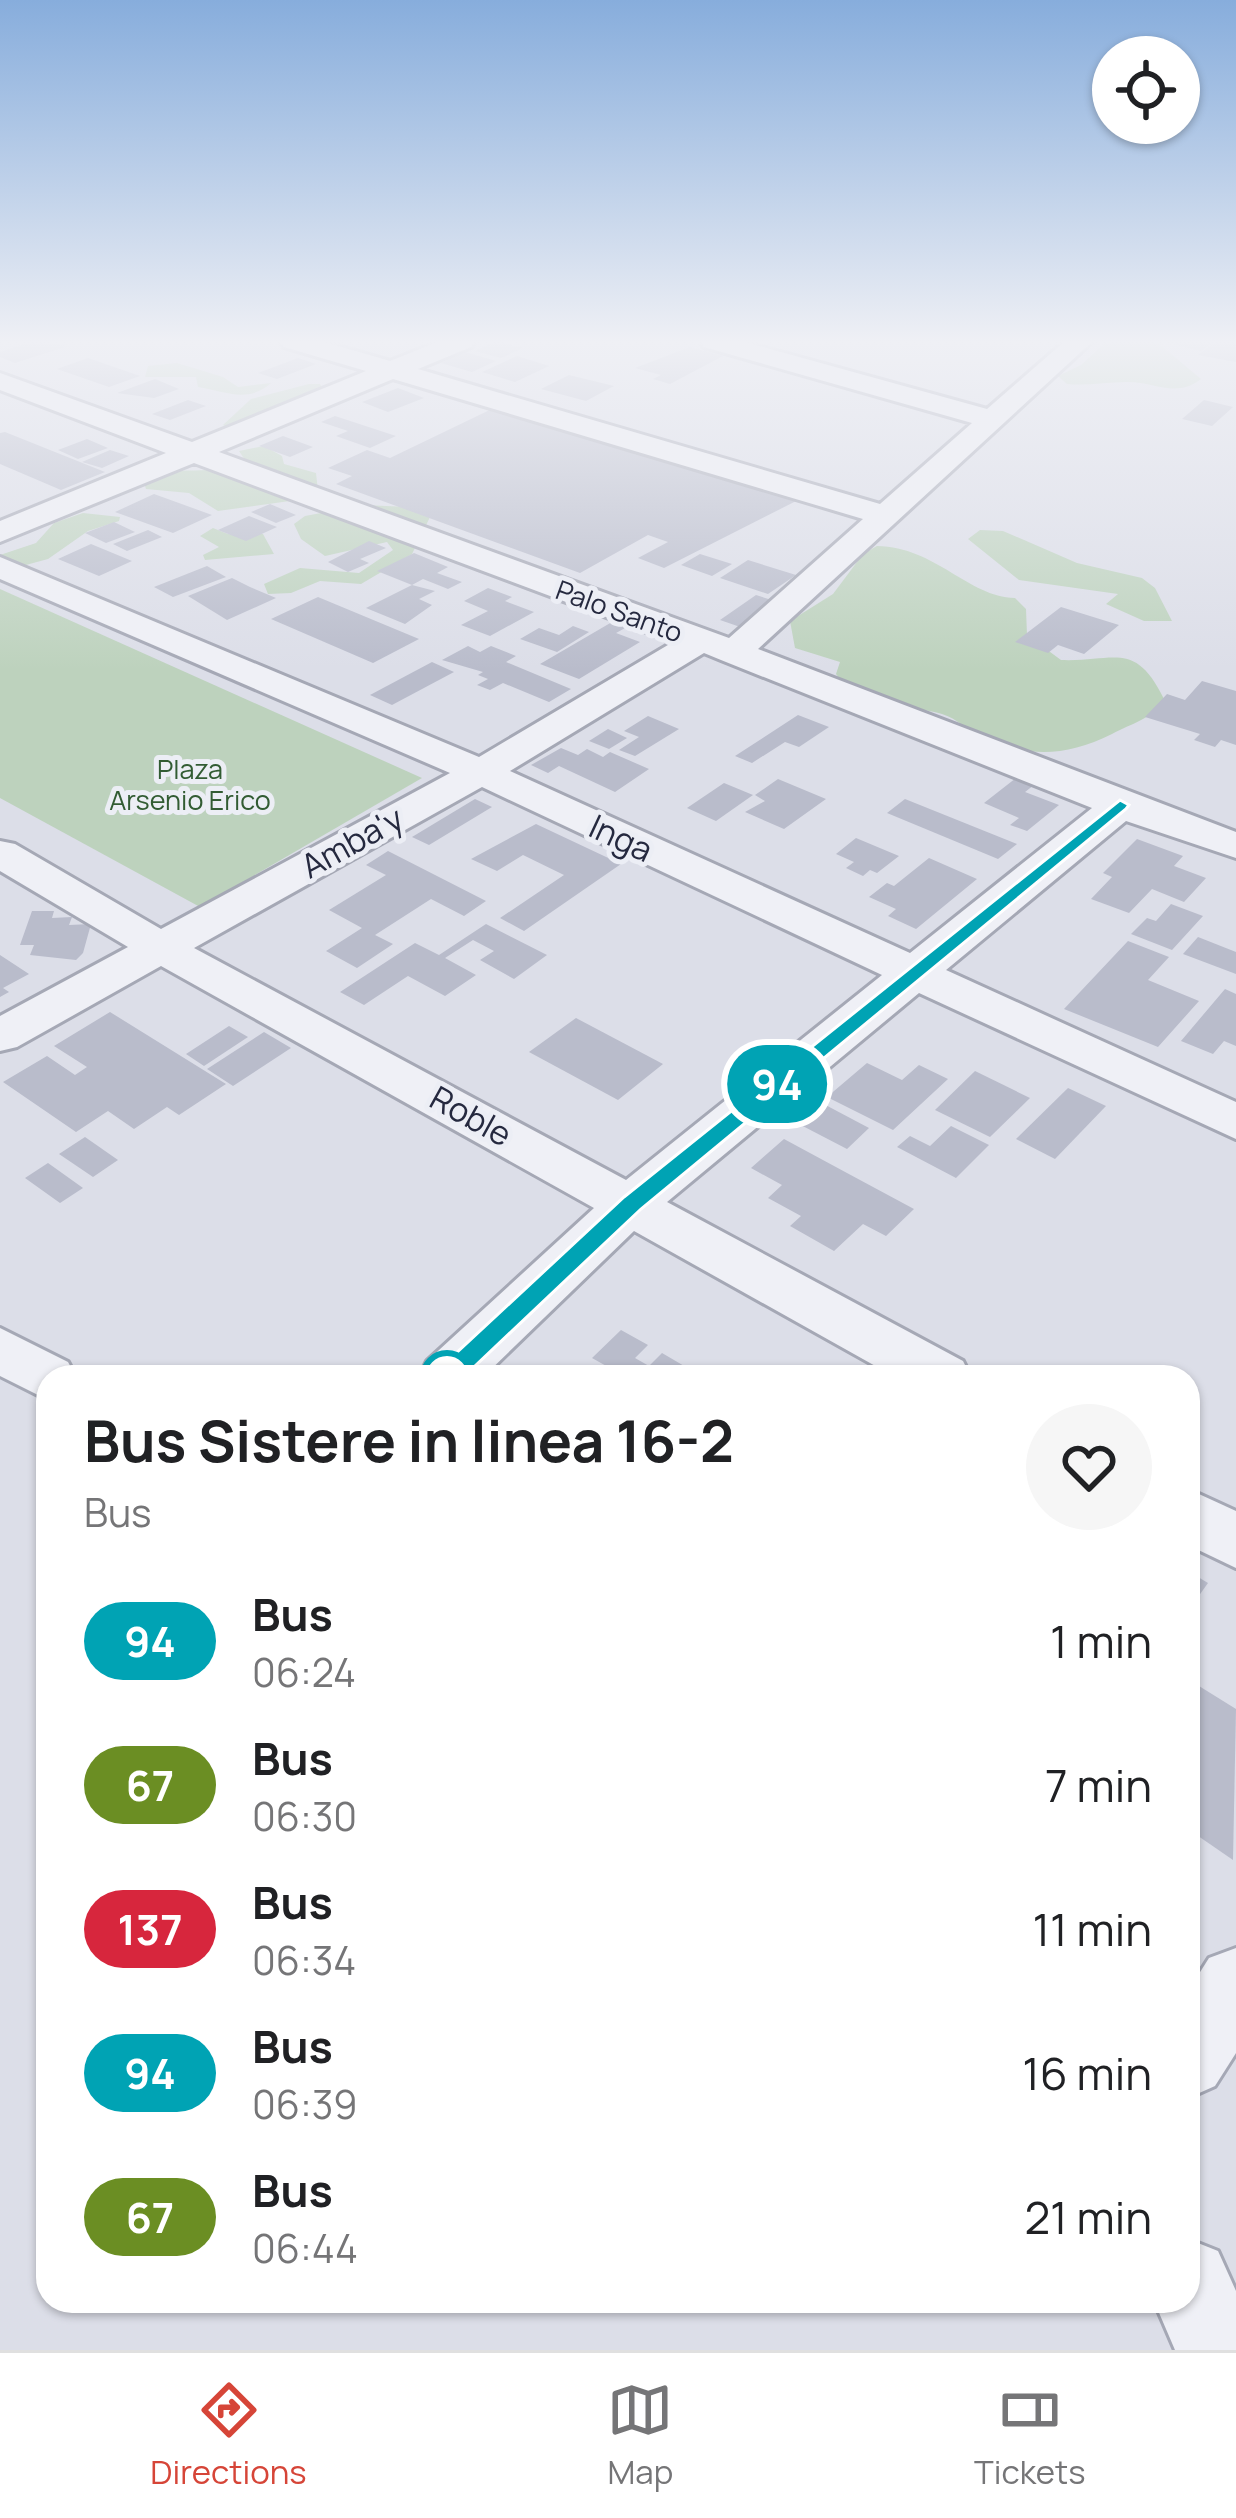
<!DOCTYPE html>
<html lang="en">
<head>
<meta charset="utf-8">
<style>
	body { margin:0; font-family:Manrope,sans-serif; background:#f6f6f6; color:#202124; height:100vh; display:flex; flex-direction:column; font-size:45px; white-space:nowrap }
	* { box-sizing:border-box; margin:0 }
	p { font-size:39px; color:#757577 }
	.icon { flex:none; width:66px; height:66px; fill:none; stroke:currentColor; stroke-width:2; stroke-linecap:round; stroke-linejoin:round }
	.map { position:relative; flex:1; overflow:hidden }
	.sheet { position:absolute; left:36px; top:1365px; width:1164px; height:948px; display:flex; flex-direction:column; background:#fff; border-radius:36px; box-shadow:0 3px 9px #0004 }
	.sheet>* { flex:none }
	.badge { padding:0 24px; border-radius:39px; font-size:42px; line-height:78px }
	.tools { position:absolute; left:1092px; top:36px; display:grid; gap:24px }
	.tools a { display:grid; place-items:center; width:108px; height:108px; border-radius:50%; background:#fff; box-shadow:0 3px 9px #0004; font-size:60px }
	.map>.badge { position:absolute; translate:-50% -50%; box-shadow:0 0 0 6px #fff }
	.round { display:grid; place-items:center; flex:none; width:126px; height:126px; border-radius:63px; background:#f6f6f6 }
	.overview { display:flex; align-items:center; justify-content:space-between; height:204px; padding:0 48px }
	h1 { font-size:57px; font-weight:700; line-height:90px }
	ul { padding:0; list-style:none }
	li { display:flex; align-items:center; gap:36px; height:144px; padding:0 48px }
	li div { flex:1 }
	li b { display:block; font-size:45px }
	li em { font-style:normal }
	li .badge { min-width:132px; font-weight:700; text-align:center }
	.menu { display:flex; justify-content:space-around; align-items:center; height:168px; border-top:3px solid #e0e0e0; background:#fff; font-size:33px; color:#757577 }
	.menu a { display:grid; justify-items:center; gap:6px }
	.menu .current { color:#d64538 }
	.map>svg:first-child { display:block }
	.green { fill:#bdd2bd }
	.building { fill:#b9bccb }
	.lines { fill:none; stroke-linecap:round; stroke-linejoin:round }
	.street-casing { stroke:#a5a8b5; stroke-width:6 }
	.street { fill:#eff0f6; fill-rule:evenodd }
	.line { fill:#00a3b4; stroke:#fff; stroke-width:3 }
	.stop-dot { fill:#fff; stroke:#00a3b4; stroke-width:6 }
	.labels { text-anchor:middle; stroke-width:10; stroke-linejoin:round; paint-order:stroke }
	.far-street-label { font-size:27px; fill:#25293f; stroke:#eceef5 }
	.far-park-label { font-size:27px; fill:#325c33; stroke:#eceef5 }
	.street-label { font-size:33px; fill:#25293f; stroke:#eceef5 }
</style>
</head>
<body>
<div class="map">
<svg width="1236" height="2350" viewBox="0 0 1236 2350">
	<rect width="100%" height="100%" fill="#dcdee8"/>
	<!-- green -->
	<g class="green">
		<path d="M 1144,341 L 1158,343 L 1201,379 C 1175,399 1154,381 1126,382 C 1106,382 1087,386 1067,384 L 1058,376 L 1081,365 L 1105,343 Z"/>
		<path d="M 177,363 L 223,377 L 238,387 L 271,383 C 247,404 225,391 198,387 L 196,377 L 145,377 L 148,366 Z"/>
		<polygon points="309,384 320,384 324,390 229,428 223,425 251,399"/>
		<path d="M 264,446 L 282,456 L 284,464 L 316,473 L 318,491 L 304,499 L 218,511 L 189,493 L 146,489 L 143,480 C 175,463 213,477 247,463 L 239,451 Z"/>
		<polygon points="364,505 408,507 430,517 412,554 361,584 320,581 291,593 268,594 264,584 300,568 359,573 393,550 387,542 325,556 301,539 294,524 305,516"/>
		<polygon points="83,513 120,517 119,521 88,531 48,559 0,572 0,555 36,543 54,523"/>
		<polygon points="213,528 228,534 263,534 274,554 205,560 203,555 219,547 200,536"/>
		<polygon points="980,530 1003,531 1077,563 1142,578 1155,588 1172,621 1144,621 1106,604 1118,594 1019,580 968,539"/>
		<path d="M 877,546 C 936,547 968,597 1015,598 L 1026,609 L 1027,635 L 1061,660 C 1115,662 1135,640 1164,699 C 1151,720 1132,723 1112,734 C 1065,757 1028,758 980,737 C 965,730 959,719 942,714 C 894,700 874,725 836,674 L 840,662 L 795,648 L 790,621 L 833,594 L 863,554 Z"/>
		<polygon points="0,589 422,778 200,907 0,798"/>
	</g>
	<!-- building -->
	<g class="building">
		<polygon points="34,341 68,346 15,363 0,357 0,352"/>
		<polygon points="497,341 523,348 501,358 475,351"/>
		<polygon points="1160,341 1214,341 1201,351"/>
		<polygon points="1217,341 1236,341 1236,362 1198,355"/>
		<polygon points="690,347 723,356 670,384 653,379 661,375 635,368"/>
		<polygon points="465,352 496,361 472,372 441,363"/>
		<polygon points="517,356 549,366 515,382 482,372"/>
		<polygon points="88,358 140,376 109,387 57,369"/>
		<polygon points="298,358 316,364 277,379 258,373"/>
		<polygon points="569,375 614,386 586,401 541,389"/>
		<polygon points="155,379 179,389 154,398 117,393"/>
		<polygon points="398,388 424,398 388,412 362,402"/>
		<polygon points="188,400 206,406 170,420 152,414"/>
		<polygon points="1204,400 1233,407 1212,426 1182,419"/>
		<polygon points="498,406 802,498 664,568 638,558 668,542 648,535 580,573 336,484 352,476 328,468 367,450 390,458"/>
		<polygon points="335,416 396,436 370,448 336,436 348,431 321,422"/>
		<polygon points="5,432 105,472 61,490 0,464 0,433"/>
		<polygon points="283,436 313,447 290,457 259,446"/>
		<polygon points="87,439 108,448 78,459 58,450"/>
		<polygon points="110,450 129,456 102,468 82,462"/>
		<polygon points="154,494 212,515 173,533 115,512"/>
		<polygon points="270,504 296,515 276,523 251,512"/>
		<polygon points="249,516 277,527 246,541 218,530"/>
		<polygon points="114,522 135,532 106,543 85,533"/>
		<polygon points="148,530 162,537 127,551 113,544"/>
		<polygon points="369,541 386,548 360,559 369,563 348,572 328,562"/>
		<polygon points="91,544 132,561 99,576 58,559"/>
		<polygon points="414,553 448,567 437,573 462,582 448,589 423,579 412,585 435,591 419,599 432,605 405,624 366,608 412,585 377,571"/>
		<polygon points="700,554 732,564 712,576 681,565"/>
		<polygon points="748,560 796,575 768,594 720,578"/>
		<polygon points="207,566 226,577 173,597 154,587"/>
		<polygon points="232,578 250,587 276,598 227,620 188,596"/>
		<polygon points="488,588 512,597 505,601 534,612 490,636 461,625 488,611 464,601"/>
		<polygon points="756,595 781,603 746,629 720,620"/>
		<polygon points="318,597 419,639 373,663 271,619"/>
		<polygon points="1061,607 1119,625 1084,654 1058,645 1048,653 1015,642"/>
		<polygon points="612,622 627,627 616,633 640,642 579,679 540,664"/>
		<polygon points="573,626 589,632 557,652 520,639 539,628 559,635"/>
		<polygon points="468,646 480,652 491,646 516,656 506,662 571,689 549,702 503,683 490,690 477,685 488,679 478,675 483,672 442,660"/>
		<polygon points="432,662 454,672 392,705 370,695"/>
		<polygon points="1202,681 1236,691 1236,745 1221,740 1215,747 1194,740 1200,734 1145,717 1167,694 1185,700"/>
		<polygon points="798,715 829,727 799,747 785,742 752,763 735,756"/>
		<polygon points="648,716 679,729 635,756 619,750 639,737 624,731"/>
		<polygon points="608,729 627,738 609,749 589,741"/>
		<polygon points="561,748 578,755 587,749 603,757 610,752 649,769 615,792 559,766 548,773 531,765"/>
		<polygon points="1016,778 1034,785 1025,792 1059,805 1027,831 1010,825 1019,818 984,803"/>
		<polygon points="778,779 826,799 784,829 745,812 765,801 755,795"/>
		<polygon points="724,783 753,795 716,821 687,808"/>
		<polygon points="475,799 492,807 429,845 412,837"/>
		<polygon points="905,799 1017,844 998,859 887,813"/>
		<polygon points="536,824 621,864 524,931 500,918 564,875 523,855 497,871 471,859"/>
		<polygon points="856,838 899,856 877,873 870,870 863,876 846,868 854,862 836,854"/>
		<polygon points="1137,839 1183,856 1174,866 1206,878 1184,902 1152,889 1129,913 1091,899 1112,877 1103,873"/>
		<polygon points="388,851 486,901 464,916 431,899 375,935 393,944 357,968 326,951 362,928 329,910 386,875 366,865"/>
		<polygon points="929,858 977,879 916,929 888,916 896,909 869,897 887,883 894,886"/>
		<polygon points="1171,904 1203,916 1172,950 1131,934 1147,918 1156,921"/>
		<polygon points="32,911 54,911 52,918 72,917 69,925 91,924 83,953 76,960 30,955 34,945 20,945"/>
		<polygon points="486,924 547,955 514,979 480,960 494,951 473,940 445,958 476,975 445,996 408,976 364,1005 340,992 415,943 439,955"/>
		<polygon points="1198,937 1236,952 1236,974 1183,954"/>
		<polygon points="1128,941 1169,957 1148,980 1199,1001 1158,1047 1064,1009"/>
		<polygon points="0,955 29,974 3,988 9,992 0,997"/>
		<polygon points="1225,989 1236,994 1236,1046 1224,1041 1213,1054 1181,1041"/>
		<polygon points="110,1012 226,1084 179,1115 167,1107 134,1129 108,1111 76,1132 3,1082 47,1056 75,1075 87,1067 54,1046"/>
		<polygon points="576,1018 663,1064 618,1100 529,1052"/>
		<polygon points="229,1026 248,1037 204,1066 186,1054"/>
		<polygon points="264,1032 291,1048 233,1086 207,1069"/>
		<polygon points="867,1063 902,1080 919,1065 948,1079 893,1130 827,1097"/>
		<polygon points="975,1071 1030,1098 990,1137 935,1110"/>
		<polygon points="1068,1088 1106,1106 1055,1159 1016,1139"/>
		<polygon points="818,1101 869,1128 847,1149 795,1122"/>
		<polygon points="951,1126 989,1145 956,1178 897,1147 910,1136 930,1146"/>
		<polygon points="85,1137 118,1160 93,1177 59,1154"/>
		<polygon points="784,1139 847,1173 914,1209 886,1236 863,1224 834,1251 790,1226 801,1216 768,1198 782,1185 751,1168"/>
		<polygon points="48,1163 83,1188 60,1203 25,1178"/>
		<polygon points="621,1330 648,1345 635,1358 649,1366 662,1353 703,1377 626,1377 592,1358"/>
		<polygon points="1188,1571 1208,1583 1188,1611"/>
		<polygon points="1199,1686 1236,1709 1233,1860 1188,1829 1188,1702"/>
	</g>
	<g class="lines">
		<!-- street casing -->
		<g class="street-casing">
			<g id="street">
				<path d="M 280,341 L 321,341 L 390,361 L 440,341 L 475,341 L 471,347 L 418,369 L 880,504 L 972,423 L 704,347 L 700,341 L 741,341 L 987,409 L 1065,341 L 1093,341 L 758,649 L 1236,832 L 1236,858 L 1126,821 L 946,970 L 1236,1102 L 1236,1139 L 919,993 L 667,1202 L 963,1361 L 971,1377 L 895,1377 L 634,1231 L 483,1377 L 419,1377 L 427,1361 L 594,1208 L 161,966 L 17,1047 L 0,1051 L 0,1016 L 128,947 L 0,871 L 0,841 L 15,844 L 161,929 L 450,773 L 0,579 L 0,557 L 479,757 L 673,642 L 194,463 L 0,542 L 0,521 L 166,453 L 0,390 L 0,373 L 192,442 L 366,371 L 284,347 ZM 393,379 L 863,519 L 729,638 L 219,452 ZM 704,653 L 721,660 L 1092,808 L 910,953 L 510,771 ZM 482,787 L 882,975 L 626,1180 L 194,948 Z"/>
				<polygon points="0,1328 68,1362 76,1377 48,1377 48,1400 0,1376"/>
				<polygon points="1188,1489 1236,1511 1236,1568 1188,1545"/>
				<polygon points="1236,1948 1236,2053 1215,2086 1188,2098 1188,1991 1209,1958"/>
				<polygon points="1188,2239 1218,2251 1236,2291 1236,2350 1175,2350 1154,2301 1188,2301"/>
			</g>
		</g>
		<!-- street -->
		<use href="#street" class="street"/>
	</g>
	<!-- sky -->
	<linearGradient id="sky" x2="0" y2="1"><stop stop-color="#87addc"/><stop offset="0.51" stop-color="#eff0f5"/><stop offset="1" stop-color="#eff0f5" stop-opacity="0"/></linearGradient>
	<rect width="1236" height="670" fill="url(#sky)"/>
	<!-- line -->
	<polygon class="line" points="1120,800 1129,805 1126,809 641,1209 456,1384 438,1384 434,1377 438,1370 624,1197"/>
	<!-- markers -->
	<circle class="stop-dot" cx="447" cy="1377" r="24"/>
	<g class="labels">
		<!-- far-street labels -->
		<g class="far-street-label">
			<text transform="translate(619 612) rotate(20)" y="9">Palo Santo</text>
		</g>
		<!-- far-park labels -->
		<g class="far-park-label">
			<text x="190" y="779">Plaza<tspan x="190" dy="31">Arsenio Erico</tspan></text>
		</g>
		<!-- street labels -->
		<g class="street-label">
			<text transform="translate(621 838) rotate(25)" y="12">Inga</text>
			<text transform="translate(352 842) rotate(-29)" y="12">Amba'y</text>
			<text transform="translate(471 1116) rotate(29)" y="12">Roble</text>
		</g>
	</g>
</svg>
<div class="tools">
<a><svg class="icon" aria-label="locate" viewBox="0 0 24 24"><circle cx="12" cy="12" r="6"/><path d="M12 2v4M12 18v4M2 12h4M18 12h4"/></svg></a>
</div>
<b class="badge" style="left:777px;top:1084px;background:#00a3b4;color:#fff">94</b>
<section class="sheet">
<div class="overview"><div><h1>Bus Sistere in linea 16-2</h1><p>Bus</p></div><a class="round"><svg class="icon" aria-label="heart" viewBox="0 0 24 24"><path d="M12 20l-8-8c-3-5 5-10 8-4 3-6 11-1 8 4z"/></svg></a></div>
<ul>
<li><span class="badge" style="background:#00a3b4;color:#fff">94</span><div><b>Bus</b><p>06:24</p></div><em>1 min</em></li>
<li><span class="badge" style="background:#6b8e23;color:#fff">67</span><div><b>Bus</b><p>06:30</p></div><em>7 min</em></li>
<li><span class="badge" style="background:#d7263d;color:#fff">137</span><div><b>Bus</b><p>06:34</p></div><em>11 min</em></li>
<li><span class="badge" style="background:#00a3b4;color:#fff">94</span><div><b>Bus</b><p>06:39</p></div><em>16 min</em></li>
<li><span class="badge" style="background:#6b8e23;color:#fff">67</span><div><b>Bus</b><p>06:44</p></div><em>21 min</em></li>
</ul>
</section>
</div>
<nav class="menu">
<a class="current"><svg class="icon" aria-label="directions" viewBox="0 0 24 24"><path d="M12 3l9 9-9 9-9-9zM9 14v-3h6M13 9l2 2-2 2"/></svg>Directions</a>
<a><svg class="icon" aria-label="map" viewBox="0 0 24 24"><path d="M3 6l6-2 6 2 6-2v14l-6 2-6-2-6 2zM9 4v14M15 6v14"/></svg>Map</a>
<a><svg class="icon" aria-label="tickets" viewBox="0 0 24 24"><path d="M3 7h18v10H3zM15 7v10"/></svg>Tickets</a>
</nav>
</body>
</html>
